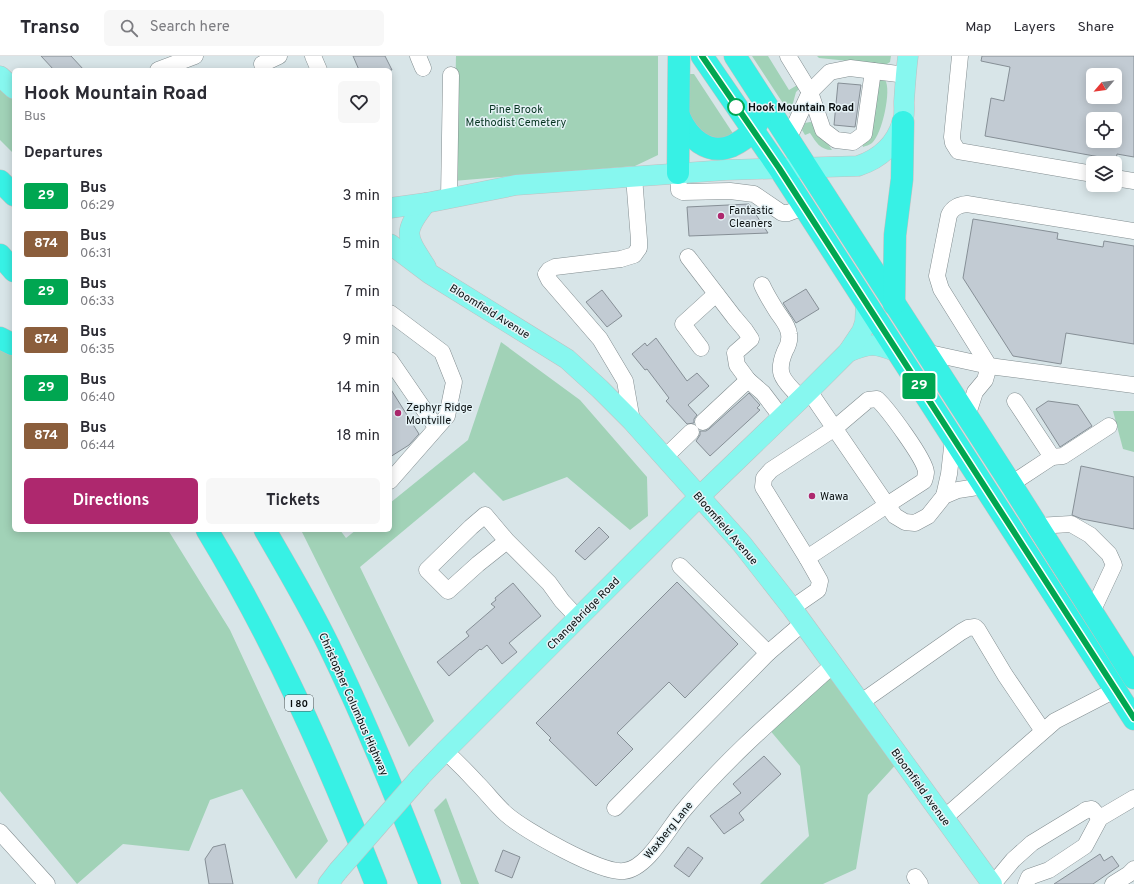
<!DOCTYPE html>
<html lang="en">
<head>
<meta charset="utf-8">
<style>
	body { margin:0; font-family:Overpass,sans-serif; background:#f7f7f7; color:#2b2b33; height:100vh; display:flex; flex-direction:column; font-size:15px; white-space:nowrap }
	* { box-sizing:border-box; margin:0 }
	p { font-size:13px; color:#7c7c81 }
	.icon { flex:none; width:22px; height:22px; fill:none; stroke:currentColor; stroke-width:2; stroke-linecap:round; stroke-linejoin:round }
	.map { position:relative; flex:1; overflow:hidden }
	.sheet { position:absolute; left:12px; top:12px; width:380px; height:464px; display:flex; flex-direction:column; background:#fff; border-radius:6px; box-shadow:0 2px 10px #0003 }
	.sheet>* { flex:none }
	.badge { padding:0 8px; border-radius:3px; font-size:14px; line-height:26px }
	.needle { width:26px; rotate:241deg }
	.tools { position:absolute; left:1086px; top:12px; display:grid; gap:8px }
	.tools a { display:grid; place-items:center; width:36px; height:36px; border-radius:6px; background:#fff; box-shadow:0 2px 10px #0003; font-size:20px }
	.map>.badge { position:absolute; translate:-50% -50%; box-shadow:0 0 0 2px #fff }
	h2 { padding:0 12px; font-size:15px; line-height:36px }
	.round { display:grid; place-items:center; flex:none; width:42px; height:42px; border-radius:6px; background:#f7f7f7 }
	.summary { display:flex; align-items:center; justify-content:space-between; height:68px; padding:0 12px }
	h1 { font-size:19px; font-weight:700; line-height:30px }
	.primary-button { display:flex; gap:8px; margin-top:auto; padding:8px 12px }
	.primary-button a { flex:1; height:46px; border-radius:6px; background:#ae286e; color:#fff; font-size:16px; font-weight:700; line-height:46px; text-align:center }
	.primary-button a+a { background:#f7f7f7; color:#2b2b33 }
	ul { padding:0; list-style:none }
	li { display:flex; align-items:center; gap:12px; height:48px; padding:0 12px }
	li div { flex:1 }
	li b { display:block; font-size:15px }
	li em { font-style:normal }
	li .badge { min-width:44px; font-weight:700; text-align:center }
	header { display:flex; align-items:center; gap:24px; box-sizing:border-box; height:56px; padding:0 20px; background:#fff; border-bottom:1px solid #e1e1e2 }
	header strong { font-size:19px }
	nav { display:flex; gap:22px; margin-inline-start:auto; font-size:14px }
	.search { width:280px; height:36px; background:#f7f7f7; display:flex; align-items:center; gap:10px; box-sizing:border-box; padding:0 14px; border-radius:6px; color:#7c7c81; font-size:15px }
	.map>svg:first-child { display:block }
	.green { fill:#a1d2b7 }
	.building { fill:#c2cbd3; stroke:#868f96; fill-rule:evenodd }
	.lines { fill:none; stroke-linecap:round; stroke-linejoin:round }
	.minor-casing { stroke:#828d90; stroke-width:17 }
	.major-casing { stroke:#bfc0c1; stroke-width:21 }
	.highway-casing { stroke:#bfc0c1; stroke-width:23 }
	.minor { stroke:#fff; stroke-width:16 }
	.major { stroke:#87f7ef; stroke-width:20 }
	.highway { stroke:#37f1e5; stroke-width:22 }
	.major-bridge-casing { stroke:#bfc0c1; stroke-width:21; stroke-linecap:butt }
	.major-bridge { stroke:#87f7ef; stroke-width:20 }
	.line-casing { stroke:#fff; stroke-width:9 }
	.line { stroke:#00a651; stroke-width:6 }
	.stop-dot { fill:#fff; stroke:#00a651; stroke-width:2 }
	.poi-dot { fill:#ae286e; stroke:#e5f2f6; stroke-width:1.5 }
	.labels { text-anchor:middle; stroke-width:3; stroke-linejoin:round; paint-order:stroke }
	.shield { fill:#e5f2f6; stroke:#4b5254; stroke-width:1 }
	.shield-label { font-size:10px; font-weight:bold; fill:#090e0f }
	.stop-label { font-size:11px; font-weight:bold; fill:#090e0f; stroke:#e5f2f6; text-anchor:start }
	.park-label { font-size:11px; fill:#073421; stroke:#e5f2f6 }
	.poi-label { font-size:11px; fill:#090e0f; stroke:#e5f2f6; text-anchor:start }
	.street-label { font-size:11px; fill:#090e0f; stroke:#e5f2f6 }
</style>
</head>
<body>
<header>
<strong>Transo</strong>
<div class="search"><svg class="icon" aria-label="search" viewBox="0 0 24 24"><circle cx="10" cy="10" r="6"/><path d="M15 15l6 6"/></svg>Search here</div>
<nav><a>Map</a><a>Layers</a><a>Share</a></nav>
</header>
<div class="map">
<svg width="1134" height="828" viewBox="0 0 1134 828">
	<rect width="100%" height="100%" fill="#d8e5e8"/>
	<!-- green -->
	<g class="green">
		<polygon points="456,0 658,0 658,99 635,110 453,125"/>
		<polygon points="752,0 768,0 789,34 799,28 801,31 796,36 790,58"/>
		<polygon points="817,0 891,0 890,6 887,8 878,8 819,2"/>
		<polygon points="689,18 694,18 734,79 722,83 712,83 688,64"/>
		<polygon points="0,23 14,35 14,98 0,84"/>
		<path d="M 877,24 L 885,24 C 892,33 882,79 872,87 C 870,89 865,90 863,91 L 862,86 Z"/>
		<path d="M 810,66 L 814,67 L 832,94 C 820,94 816,86 810,77 L 805,79 L 802,74 L 805,67 Z"/>
		<polygon points="501,286 580,344 647,421 648,460 630,474 567,421 503,445 474,416 360,511 434,665 409,691 301,474 340,474 346,482 356,474 390,474 390,447 468,384"/>
		<polygon points="14,287 14,474 168,474 230,574 328,785 296,823 242,733 210,744 189,795 123,788 77,828 0,735 0,294"/>
		<polygon points="1113,355 1134,355 1134,396 1123,393"/>
		<polygon points="832,606 901,703 868,739 856,813 823,828 760,828 809,780 800,710 763,666"/>
		<polygon points="446,742 479,828 461,828 434,754"/>
	</g>
	<!-- building -->
	<g class="building">
		<polygon points="41,0 71,0 84,14 54,14"/>
		<polygon points="353,0 385,0 392,14 359,14"/>
		<path d="M 982,0 L 1134,0 L 1134,101 L 1117,98 L 1116,104 L 985,80 L 991,42 L 1004,45 L 1010,11 L 981,5 ZM 1093,19 L 1115,19 L 1115,41 L 1093,41 ZM 1093,63 L 1115,63 L 1115,85 L 1093,85 Z"/>
		<polygon points="838,27 861,29 855,71 834,69"/>
		<polygon points="749,148 768,177 689,180 687,151"/>
		<polygon points="973,163 1058,177 1057,183 1103,191 1104,185 1134,190 1134,288 1066,277 1061,308 1013,300 963,222"/>
		<polygon points="806,233 819,253 796,267 783,247"/>
		<polygon points="602,234 622,260 607,271 586,246"/>
		<polygon points="656,282 687,325 697,317 709,330 688,349 697,359 694,363 694,367 687,368 666,345 669,342 647,313 645,314 632,298 645,287 647,290"/>
		<polygon points="390,332 419,378 409,389 390,401"/>
		<polygon points="749,337 760,349 757,352 760,354 710,400 696,385 700,379 700,375 706,375 709,373"/>
		<polygon points="1048,345 1078,349 1092,370 1060,391 1036,353"/>
		<polygon points="1081,410 1134,421 1134,473 1082,463 1072,459"/>
		<polygon points="599,471 609,481 585,504 575,495"/>
		<polygon points="677,526 738,588 685,642 669,626 617,677 633,693 596,730 549,684 551,682 536,667"/>
		<polygon points="513,527 541,560 509,587 517,596 502,608 487,589 481,594 480,593 449,620 437,606 469,580 466,576 495,551 491,548 496,544 495,542"/>
		<polygon points="764,700 781,718 739,757 744,764 724,778 710,760 741,737 733,728"/>
		<polygon points="225,788 233,828 209,828 205,803 213,791"/>
		<polygon points="688,791 703,802 689,821 674,810"/>
		<polygon points="503,794 520,801 512,822 495,815"/>
		<polygon points="1100,798 1104,805 1112,800 1119,810 1093,828 1054,828"/>
	</g>
	<g class="lines">
		<!-- minor casing -->
		<g class="minor-casing">
			<g id="minor">
				<polyline points="313,0 319,14"/>
				<polyline points="418,0 423,12"/>
				<polyline points="788,0 810,36 823,74 836,84 853,86 864,78 873,15"/>
				<polyline points="960,0 952,81 953,87 958,95 1093,118"/>
				<polyline points="262,8 279,0"/>
				<polyline points="158,14 195,0"/>
				<polyline points="788,84 810,36 830,16 850,12 906,19"/>
				<polyline points="678,117 679,134 683,136 730,135 754,138 782,157 788,157 804,151"/>
				<polyline points="1115,122 1134,125"/>
				<polyline points="449,142 451,19"/>
				<path d="M 1134,175 L 967,148 C 959,149 953,151 949,159 L 937,220 L 941,233 L 989,310 L 1134,329"/>
				<polyline points="688,201 734,261 745,274 751,283 735,297 737,309 748,324"/>
				<path d="M 762,229 C 766,238 771,246 776,254 C 780,261 788,268 789,278 C 790,284 788,290 785,295 C 774,321 786,325 801,343"/>
				<polyline points="390,257 442,296 454,326 447,360 390,425"/>
				<polyline points="701,292 683,268 716,238"/>
				<polyline points="925,296 989,310 985,324 975,336 967,361"/>
				<polyline points="390,304 436,371"/>
				<polyline points="632,365 625,325 600,283 549,224 546,218 549,214 555,211 621,203 634,199 639,192 639,184 634,121"/>
				<polyline points="703,366 748,324 763,337 782,362"/>
				<polyline points="1052,401 1063,400 1109,370"/>
				<polyline points="664,402 691,376"/>
				<polyline points="1011,428 1052,401 1015,345"/>
				<polyline points="944,440 949,418 953,383"/>
				<polyline points="1037,470 1071,468 1090,479 1109,498 1114,509 1092,556"/>
				<polyline points="507,485 478,508 448,535 427,514 471,471 485,459 507,485 549,527 562,545 578,562"/>
				<path d="M 807,502 L 763,431 L 764,422 L 771,414 L 835,372 L 868,344 L 877,343 C 887,352 925,403 926,416 C 926,418 925,422 924,425 L 887,449 L 809,335"/>
				<polyline points="680,510 768,597"/>
				<polyline points="792,552 818,534 820,525 807,502 887,449 895,460 905,466 915,467 928,460 944,440 958,434 984,430"/>
				<polyline points="860,647 961,576 968,572 975,571 978,574 1005,619 1043,675"/>
				<path d="M 445,695 C 456,705 467,716 477,727 C 487,737 495,748 506,758 C 524,774 601,818 624,815 C 647,813 668,773 682,756 C 728,701 780,657 833,609"/>
				<polyline points="615,752 768,597 803,567"/>
				<polyline points="944,762 1055,665 1115,634"/>
				<polyline points="0,776 47,828"/>
				<polyline points="915,821 920,828"/>
				<polyline points="993,828 1013,804 1032,787 1083,756 1086,754 1092,753 1100,762"/>
				<polyline points="1026,828 1029,821 1049,814 1085,790 1100,762 1134,742"/>
				<polyline points="1113,828 1129,818 1134,813"/>
			</g>
		</g>
		<!-- major casing -->
		<g class="major-casing">
			<g id="major">
				<polyline points="0,20 14,33"/>
				<path d="M 426,147 C 402,177 406,180 426,211"/>
				<path d="M 390,152 L 426,147 L 516,129 L 726,114 L 858,110 C 879,103 895,90 902,67 C 905,61 904,53 904,46 C 905,31 906,15 908,0"/>
				<polyline points="390,188 430,218 567,303 600,333 632,365 742,488 792,552 992,828"/>
				<path d="M 848,296 C 870,287 875,287 897,296"/>
				<polyline points="421,720 445,695 699,441 809,335 848,296 862,275 865,266 866,248"/>
				<polyline points="328,828 338,815"/>
			</g>
		</g>
		<!-- highway casing -->
		<g class="highway-casing">
			<g id="highway">
				<polyline points="702,0 779,112 1134,663"/>
				<polyline points="735,0 1011,428 1134,622"/>
				<path d="M 679,60 C 688,81 707,100 732,90 C 740,86 746,82 752,76 C 755,72 757,67 760,62"/>
				<polyline points="678,117 679,0"/>
				<polyline points="0,125 14,139"/>
				<polyline points="0,199 14,215"/>
				<polyline points="894,248 895,179 902,123 903,66"/>
				<polyline points="0,282 12,288"/>
				<path d="M 207,474 C 275,586 328,706 376,828"/>
				<path d="M 265,474 C 287,512 309,549 328,588 C 366,666 399,747 430,828"/>
			</g>
		</g>
		<!-- minor -->
		<use href="#minor" class="minor"/>
		<!-- major -->
		<use href="#major" class="major"/>
		<!-- highway -->
		<use href="#highway" class="highway"/>
		<!-- major-bridge casing -->
		<g class="major-bridge-casing">
			<polyline id="major-bridge" points="338,815 421,720"/>
		</g>
		<!-- major-bridge -->
		<use href="#major-bridge" class="major-bridge"/>
	</g>
	<g class="lines">
		<!-- line casing -->
		<g class="line-casing">
			<polyline id="line" points="702,0 779,112 1134,662"/>
		</g>
		<!-- line -->
		<use href="#line" class="line"/>
	</g>
	<!-- markers -->
	<circle class="stop-dot" cx="736" cy="51" r="8"/>
	<g class="poi-dot">
		<circle cx="721" cy="160" r="4"/>
		<circle cx="398" cy="357" r="4"/>
		<circle cx="812" cy="440" r="4"/>
	</g>
	<g class="labels">
		<!-- shield labels -->
		<rect class="shield" x="285" y="639" width="28" height="16" rx="3"/>
		<g class="shield-label">
			<text x="299" y="651">I 80</text>
		</g>
		<!-- stop labels -->
		<g class="stop-label">
			<text x="748" y="55">Hook Mountain Road</text>
		</g>
		<!-- park labels -->
		<g class="park-label">
			<text x="516" y="57">Pine Brook<tspan x="516" dy="13">Methodist Cemetery</tspan></text>
		</g>
		<!-- poi labels -->
		<g class="poi-label">
			<text x="729" y="158">Fantastic<tspan x="729" dy="13">Cleaners</tspan></text>
			<text x="406" y="355">Zephyr Ridge<tspan x="406" dy="13">Montville</tspan></text>
			<text x="820" y="444">Wawa</text>
		</g>
		<!-- street labels -->
		<g class="street-label">
			<text transform="translate(490 255) rotate(32)" y="4">Bloomfield Avenue</text>
			<text transform="translate(726 472) rotate(49)" y="4">Bloomfield Avenue</text>
			<text transform="translate(583 557) rotate(-45)" y="4">Changebridge Road</text>
			<text transform="translate(354 648) rotate(66)" y="4">Christopher Columbus Highway</text>
			<text transform="translate(921 731) rotate(54)" y="4">Bloomfield Avenue</text>
			<text transform="translate(668 774) rotate(-51)" y="4">Waxberg Lane</text>
		</g>
	</g>
</svg>
<div class="tools">
<a><svg class="needle" viewBox="-14 -14 28 28"><path d="M0-13l5 13h-10z" fill="#e53935"/><path d="M0 13l5-13h-10z" fill="#7c7c81"/></svg></a>
<a><svg class="icon" aria-label="locate" viewBox="0 0 24 24"><circle cx="12" cy="12" r="6"/><path d="M12 2v4M12 18v4M2 12h4M18 12h4"/></svg></a>
<a><svg class="icon" aria-label="layers" viewBox="0 0 24 24"><path d="M12 4l9 5-9 5-9-5zM3 14l9 5 9-5"/></svg></a>
</div>
<b class="badge" style="left:919px;top:330px;background:#00a651;color:#fff">29</b>
<section class="sheet">
<div class="summary"><div><h1>Hook Mountain Road</h1><p>Bus</p></div><a class="round"><svg class="icon" aria-label="heart" viewBox="0 0 24 24"><path d="M12 20l-8-8c-3-5 5-10 8-4 3-6 11-1 8 4z"/></svg></a></div>
<h2>Departures</h2>
<ul>
<li><span class="badge" style="background:#00a651;color:#fff">29</span><div><b>Bus</b><p>06:29</p></div><em>3 min</em></li>
<li><span class="badge" style="background:#8b5e3c;color:#fff">874</span><div><b>Bus</b><p>06:31</p></div><em>5 min</em></li>
<li><span class="badge" style="background:#00a651;color:#fff">29</span><div><b>Bus</b><p>06:33</p></div><em>7 min</em></li>
<li><span class="badge" style="background:#8b5e3c;color:#fff">874</span><div><b>Bus</b><p>06:35</p></div><em>9 min</em></li>
<li><span class="badge" style="background:#00a651;color:#fff">29</span><div><b>Bus</b><p>06:40</p></div><em>14 min</em></li>
<li><span class="badge" style="background:#8b5e3c;color:#fff">874</span><div><b>Bus</b><p>06:44</p></div><em>18 min</em></li>
</ul>
<div class="primary-button"><a>Directions</a><a>Tickets</a></div>
</section>
</div>
</body>
</html>
